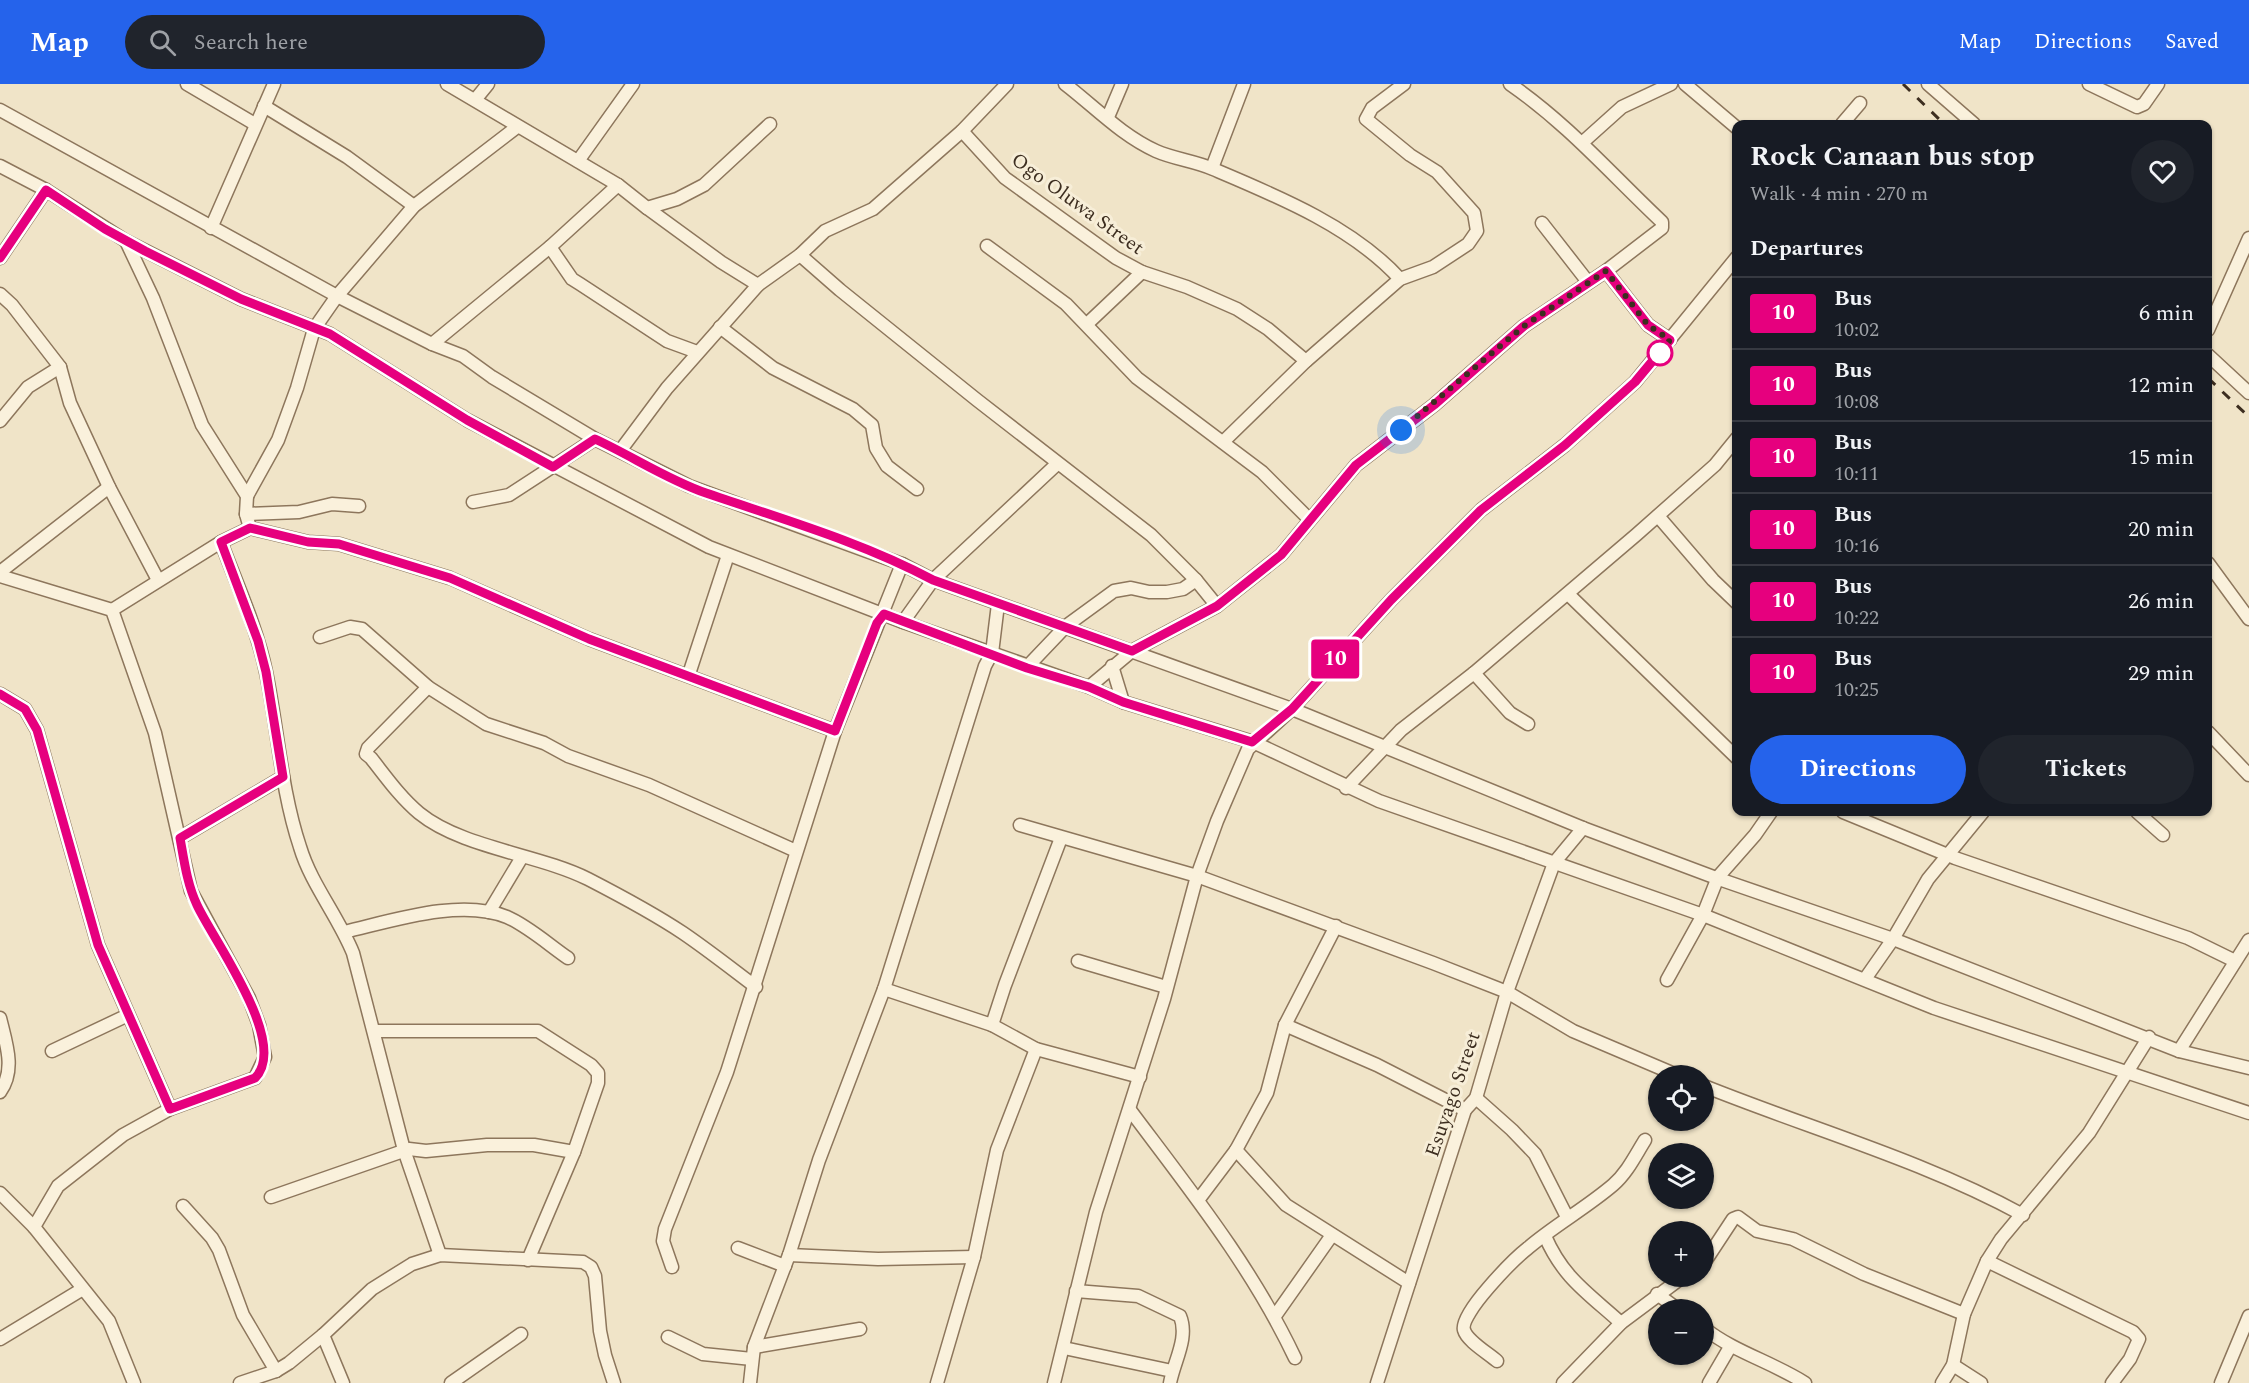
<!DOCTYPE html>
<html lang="en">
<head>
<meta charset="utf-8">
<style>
	body { margin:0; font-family:Spectral,serif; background:#20242c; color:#f1f3f6; height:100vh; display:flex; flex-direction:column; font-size:22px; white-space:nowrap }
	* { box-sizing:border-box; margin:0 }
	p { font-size:20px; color:#9ea1a6 }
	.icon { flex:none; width:33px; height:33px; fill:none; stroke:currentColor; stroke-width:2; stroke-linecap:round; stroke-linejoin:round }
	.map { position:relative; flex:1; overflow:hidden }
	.drawer { position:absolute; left:1732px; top:36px; width:480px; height:696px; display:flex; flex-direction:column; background:#171b24; border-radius:12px; box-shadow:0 2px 4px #0004 }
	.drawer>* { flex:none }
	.badge { padding:0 12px; border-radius:4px; font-size:21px; line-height:39px }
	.controls { position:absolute; left:1648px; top:981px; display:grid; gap:12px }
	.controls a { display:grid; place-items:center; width:66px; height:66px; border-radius:50%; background:#171b24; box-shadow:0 2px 4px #0004; font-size:30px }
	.you { position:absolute; width:30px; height:30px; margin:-15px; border:4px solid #fff; border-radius:50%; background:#1a73e8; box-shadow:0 0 0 9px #1a73e833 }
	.map>.badge { position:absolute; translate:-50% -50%; box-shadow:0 0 0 3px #fff }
	h2 { padding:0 18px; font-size:22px; line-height:54px }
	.round { display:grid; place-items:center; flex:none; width:63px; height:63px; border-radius:32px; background:#20242c }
	.overview { display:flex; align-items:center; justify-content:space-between; height:102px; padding:0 18px }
	h1 { font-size:28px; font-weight:700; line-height:45px }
	.action { display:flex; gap:12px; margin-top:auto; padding:12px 18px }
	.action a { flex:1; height:69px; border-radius:36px; background:#2563eb; color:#fff; font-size:24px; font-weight:700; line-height:69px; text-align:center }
	.action a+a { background:#20242c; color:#f1f3f6 }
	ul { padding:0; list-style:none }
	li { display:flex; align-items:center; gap:18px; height:72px; padding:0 18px; border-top:2px solid #363941 }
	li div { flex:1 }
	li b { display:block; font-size:22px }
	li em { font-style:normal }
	li .badge { min-width:66px; font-weight:700; text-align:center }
	header { display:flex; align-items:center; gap:36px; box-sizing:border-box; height:84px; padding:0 30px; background:#2563eb; color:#fff }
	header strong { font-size:28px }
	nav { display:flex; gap:33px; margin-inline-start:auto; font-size:21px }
	.search { width:420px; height:54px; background:#20242c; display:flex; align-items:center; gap:15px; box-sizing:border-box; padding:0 21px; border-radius:33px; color:#9ea1a6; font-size:22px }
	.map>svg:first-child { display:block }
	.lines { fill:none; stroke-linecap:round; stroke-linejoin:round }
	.minor-casing { stroke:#8d765c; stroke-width:15 }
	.minor { stroke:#faf1dc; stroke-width:12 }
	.rail { stroke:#3d2e20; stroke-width:3; stroke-dasharray:10 10; stroke-linecap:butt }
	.line-casing { stroke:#fff; stroke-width:14 }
	.line { stroke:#e6007e; stroke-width:9 }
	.walk { stroke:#3d2e20; stroke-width:6; stroke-dasharray:0 10.8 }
	.stop-dot { fill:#fff; stroke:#e6007e; stroke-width:3 }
	.labels { text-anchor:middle; stroke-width:6; stroke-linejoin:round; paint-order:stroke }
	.street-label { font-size:20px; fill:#3d2e20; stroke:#f7eed8 }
</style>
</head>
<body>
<header>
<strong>Map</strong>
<div class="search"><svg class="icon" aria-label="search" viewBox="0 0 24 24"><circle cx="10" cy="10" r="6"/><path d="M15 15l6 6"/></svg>Search here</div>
<nav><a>Map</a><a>Directions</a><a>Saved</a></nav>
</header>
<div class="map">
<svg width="2249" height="1299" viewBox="0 0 2249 1299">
	<rect width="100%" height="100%" fill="#f0e4c8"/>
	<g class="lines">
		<!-- minor casing -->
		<g class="minor-casing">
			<g id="minor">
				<polyline points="187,0 255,40"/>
				<polyline points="447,0 618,101 647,124 677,115 704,101 770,40"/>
				<path d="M 1065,0 C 1095,23 1121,51 1156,67 C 1174,75 1195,77 1213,85 C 1277,112 1353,143 1400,195"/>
				<polyline points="1685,0 1737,44"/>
				<polyline points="1928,0 1974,40"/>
				<polyline points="2089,0 2137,23 2144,20 2158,0"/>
				<polyline points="475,16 488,0"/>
				<polyline points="264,22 347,73 414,122"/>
				<polyline points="0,26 337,212 432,260 463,272 492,293 595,355 689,402 902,480 933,496 1292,625 1583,744 1719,795 1893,855 2179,967 2249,984"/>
				<polyline points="1108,33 1122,0"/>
				<polyline points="1842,40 1860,19"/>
				<polyline points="962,47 1005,94 1116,174 1142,188 1187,203 1237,225 1268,245 1306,277"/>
				<polyline points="1583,58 1622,23 1671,0"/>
				<polyline points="578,77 633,0"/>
				<polyline points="0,82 46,106 126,157 241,215 330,250 467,336 709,463 903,538 1089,603 1123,618 1253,658 1379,717 1703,831 1934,924 2249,1029"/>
				<polyline points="1212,84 1244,0"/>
				<polyline points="647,124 721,178 758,201 800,171 825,147 873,125 962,47 1007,0"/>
				<polyline points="1542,139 1588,198"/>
				<polyline points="211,144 274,0"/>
				<polyline points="126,157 153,214 202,341 247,412 246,430 250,444 308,458 339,460 450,494 589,555 835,647"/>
				<polyline points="987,162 1066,220 1137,294 1262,388 1309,435"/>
				<polyline points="550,163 572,195 580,200 667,257 697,268"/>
				<polyline points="800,171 840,206 977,316 1151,451 1196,496 1217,522"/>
				<polyline points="0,174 46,106"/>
				<polyline points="1606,187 1648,241 1670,256"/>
				<polyline points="0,210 12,221 60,283 70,319 109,403 158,496"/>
				<polyline points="1087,240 1142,188"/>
				<polyline points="720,243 773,284 853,325 872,341 876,364 887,382 917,405"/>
				<polyline points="2208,246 2249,154"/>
				<polyline points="432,260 550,163 618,101"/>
				<polyline points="2208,271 2249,309"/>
				<polyline points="0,337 28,303 60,283"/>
				<polyline points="1223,358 1306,277 1400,195 1433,183 1468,160 1477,147 1474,129 1437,88 1410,71 1366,35 1372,24 1404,0"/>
				<polyline points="620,367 667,304 758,201"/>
				<polyline points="247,412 278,356 297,304 314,245 337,212 414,122 517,43"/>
				<polyline points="473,418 509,411 595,355"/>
				<polyline points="246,430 299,428 332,420 359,422"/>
				<polyline points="1658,432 1713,496 1737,519"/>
				<path d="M 221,458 C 237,501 257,544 266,588 C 278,646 281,706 300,763 C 311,800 338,832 353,869 L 404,1066 L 440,1171"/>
				<polyline points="2208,479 2249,535"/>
				<polyline points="0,488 109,403"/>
				<polyline points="0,492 112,526 155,649 191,807 249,914 259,941 265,973 255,994 170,1025 123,1051 58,1102 34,1143"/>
				<polyline points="1568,510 1737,674"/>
				<polyline points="112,526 221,458 250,444"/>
				<polyline points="903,538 933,496 1057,380"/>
				<polyline points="320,553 350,543 362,545 428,603 486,640 544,659 568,672 649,701 796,767"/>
				<polyline points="1112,582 1123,618"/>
				<polyline points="1027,583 1066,542 1114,507 1131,504 1149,508 1167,508 1183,505 1196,496"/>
				<polyline points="1474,589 1510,629 1528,640"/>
				<polyline points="689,590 728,471"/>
				<path d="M 428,603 L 368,664 L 366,670 L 371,674 C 386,693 400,713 419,729 C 462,764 538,770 588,795 C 619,811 653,829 683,849 C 708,866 732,885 756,903"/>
				<path d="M 1089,603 L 1132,567 L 1217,522 L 1281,471 L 1356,381 L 1434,321 L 1524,242 L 1606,187 L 1662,144 L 1662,138 C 1610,89 1569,41 1510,0"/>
				<polyline points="0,610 25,625 37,646 98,861 170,1025"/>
				<polyline points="2208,648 2249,691"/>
				<polyline points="1346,704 1401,646 1474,589 1636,451 1715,381 1737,354"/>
				<polyline points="1843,728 1955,774 2188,854 2235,877"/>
				<polyline points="2137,728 2163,751"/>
				<polyline points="1020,741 1197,792 1433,879 1507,908 1573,947 1679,992"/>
				<polyline points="180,754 283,693"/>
				<polyline points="489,828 522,773"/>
				<path d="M 344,848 C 392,837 460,814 507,833 C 528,842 549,861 568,874"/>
				<polyline points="1078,877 1166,903"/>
				<polyline points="1865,895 1893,855 1928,795 1983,728"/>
				<polyline points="1667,896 1703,831 1718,793 1755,751 1771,728"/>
				<polyline points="884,905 992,941 1036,965 1140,993"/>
				<path d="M 0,934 C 6,959 16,986 0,1008"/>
				<polyline points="992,941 1005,901 1061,754"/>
				<polyline points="1285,941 1377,981 1465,1026"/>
				<polyline points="374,947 538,947 591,981 598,989 598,999 574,1068 528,1176"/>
				<polyline points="52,967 128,931"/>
				<polyline points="2179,967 2249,856"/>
				<path d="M 1704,1002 C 1811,1045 1922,1076 2023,1131"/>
				<polyline points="1476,1014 1512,1046 1535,1070 1567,1133"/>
				<path d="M 1130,1026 C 1190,1106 1252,1183 1295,1274"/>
				<polyline points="1236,1066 1286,1121 1409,1199"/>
				<polyline points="0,1109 34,1143 109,1237 134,1299"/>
				<polyline points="271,1113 409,1065 426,1067 487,1061 534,1061 574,1068"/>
				<polyline points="1199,1115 1236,1066 1267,1009 1285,941 1336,842"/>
				<polyline points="183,1122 212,1154 219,1166 243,1231 276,1287"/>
				<path d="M 1545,1152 C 1563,1194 1588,1209 1621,1239"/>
				<polyline points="738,1164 785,1182"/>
				<polyline points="789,1171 878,1175 974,1173"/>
				<polyline points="1987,1177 2133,1248 2139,1255 2130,1275 2112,1299"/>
				<polyline points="1704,1179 1733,1135 1738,1133 1757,1147 1793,1155 1864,1190 1964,1230"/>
				<polyline points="672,1183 663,1157 665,1145 727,988 835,647 902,480"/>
				<path d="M 1076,1207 L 1138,1212 L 1180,1232 C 1189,1254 1174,1277 1170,1299"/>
				<polyline points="1657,1210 1679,1226"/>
				<polyline points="1275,1232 1332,1151"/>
				<path d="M 1704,1244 C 1734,1268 1772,1278 1805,1299"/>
				<polyline points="323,1251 343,1299"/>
				<polyline points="668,1253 703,1270 752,1275"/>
				<polyline points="0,1255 81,1206"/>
				<polyline points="754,1263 860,1245"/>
				<polyline points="1064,1264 1172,1287"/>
				<path d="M 1497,1277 C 1488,1269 1467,1257 1464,1246 C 1459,1230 1514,1175 1528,1164 C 1555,1141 1586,1124 1613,1101 C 1627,1089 1635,1072 1645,1056"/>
				<polyline points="1953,1281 1981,1299"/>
				<polyline points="240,1299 276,1287 289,1279 323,1251 372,1205 412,1180 440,1171 583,1178 591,1183 595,1192 600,1247 605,1271 614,1299"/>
				<polyline points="451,1299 521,1250"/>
				<polyline points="750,1299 754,1263 789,1171 819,1076 884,905 985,582 992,569 998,520"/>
				<polyline points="937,1299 974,1173 997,1066 1036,965"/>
				<polyline points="1054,1299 1096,1128 1164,915 1197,792 1217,737 1248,665 1292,625 1391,516 1481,426 1565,361 1635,298 1737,173"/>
				<polyline points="1377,1299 1465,1026 1476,1014 1507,908 1554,779 1583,744"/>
				<polyline points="1563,1299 1621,1239 1684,1192"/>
				<polyline points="1709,1299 1730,1263"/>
				<polyline points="1942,1299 1953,1281 1964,1230 1987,1177 2001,1155 2089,1049 2149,953"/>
				<polyline points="2221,1299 2249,1232"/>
			</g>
		</g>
		<!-- minor -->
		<use href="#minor" class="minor"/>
		<!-- rail -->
		<g class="rail">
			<polyline points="1903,0 1944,40"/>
			<polyline points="2208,294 2249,333"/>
		</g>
	</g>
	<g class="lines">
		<!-- line casing -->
		<g class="line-casing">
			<path id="line" d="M 0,174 L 46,106 L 105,145 L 145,167 L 241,215 L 330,250 L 467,336 L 553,383 L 595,355 C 632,372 668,396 706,409 C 782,435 862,458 933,496 L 1132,567 L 1217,522 L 1281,471 L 1356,381 L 1434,321 L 1524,242 L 1606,187 L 1648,241 L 1670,256 L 1635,298 L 1565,361 L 1481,426 L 1391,516 L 1292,625 L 1252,658 L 1123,618 L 1089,603 L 1027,584 L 884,530 L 877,539 L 835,647 L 589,555 L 450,494 L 339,460 L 308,458 L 250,444 L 221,458 L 258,557 L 266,588 L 283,693 L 180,754 C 184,776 187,800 197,821 C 213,856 290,959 255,994 L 170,1025 L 98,861 L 37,646 L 25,625 L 0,610"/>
		</g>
		<!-- line -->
		<use href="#line" class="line"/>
		<!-- walk -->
		<polyline class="walk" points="1401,346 1524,242 1606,187 1648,241 1670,256 1660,269"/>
	</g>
	<!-- markers -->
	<circle class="stop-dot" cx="1660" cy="269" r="12"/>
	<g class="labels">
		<!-- street labels -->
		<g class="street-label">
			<text transform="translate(1078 119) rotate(36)" y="7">Ogo Oluwa Street</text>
			<text transform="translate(1452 1010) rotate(-71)" y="7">Esuyago Street</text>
		</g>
	</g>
</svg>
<div class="controls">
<a><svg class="icon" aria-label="locate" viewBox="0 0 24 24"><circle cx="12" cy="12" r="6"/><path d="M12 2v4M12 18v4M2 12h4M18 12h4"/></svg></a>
<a><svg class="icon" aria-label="layers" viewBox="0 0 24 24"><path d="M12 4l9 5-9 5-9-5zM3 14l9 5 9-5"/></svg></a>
<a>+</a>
<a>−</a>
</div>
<div class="you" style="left:1401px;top:346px"></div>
<b class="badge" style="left:1335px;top:575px;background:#e6007e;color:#fff">10</b>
<section class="drawer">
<div class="overview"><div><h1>Rock Canaan bus stop</h1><p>Walk · 4 min · 270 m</p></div><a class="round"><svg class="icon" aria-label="heart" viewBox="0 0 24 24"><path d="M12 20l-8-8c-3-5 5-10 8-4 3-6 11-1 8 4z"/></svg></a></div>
<h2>Departures</h2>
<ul>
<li><span class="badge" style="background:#e6007e;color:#fff">10</span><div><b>Bus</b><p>10:02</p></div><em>6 min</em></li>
<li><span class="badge" style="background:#e6007e;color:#fff">10</span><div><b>Bus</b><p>10:08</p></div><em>12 min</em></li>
<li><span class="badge" style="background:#e6007e;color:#fff">10</span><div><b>Bus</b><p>10:11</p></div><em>15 min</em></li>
<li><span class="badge" style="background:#e6007e;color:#fff">10</span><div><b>Bus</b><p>10:16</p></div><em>20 min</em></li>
<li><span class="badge" style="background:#e6007e;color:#fff">10</span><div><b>Bus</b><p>10:22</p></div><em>26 min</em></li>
<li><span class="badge" style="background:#e6007e;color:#fff">10</span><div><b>Bus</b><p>10:25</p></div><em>29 min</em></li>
</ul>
<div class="action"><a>Directions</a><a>Tickets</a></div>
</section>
</div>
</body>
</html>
